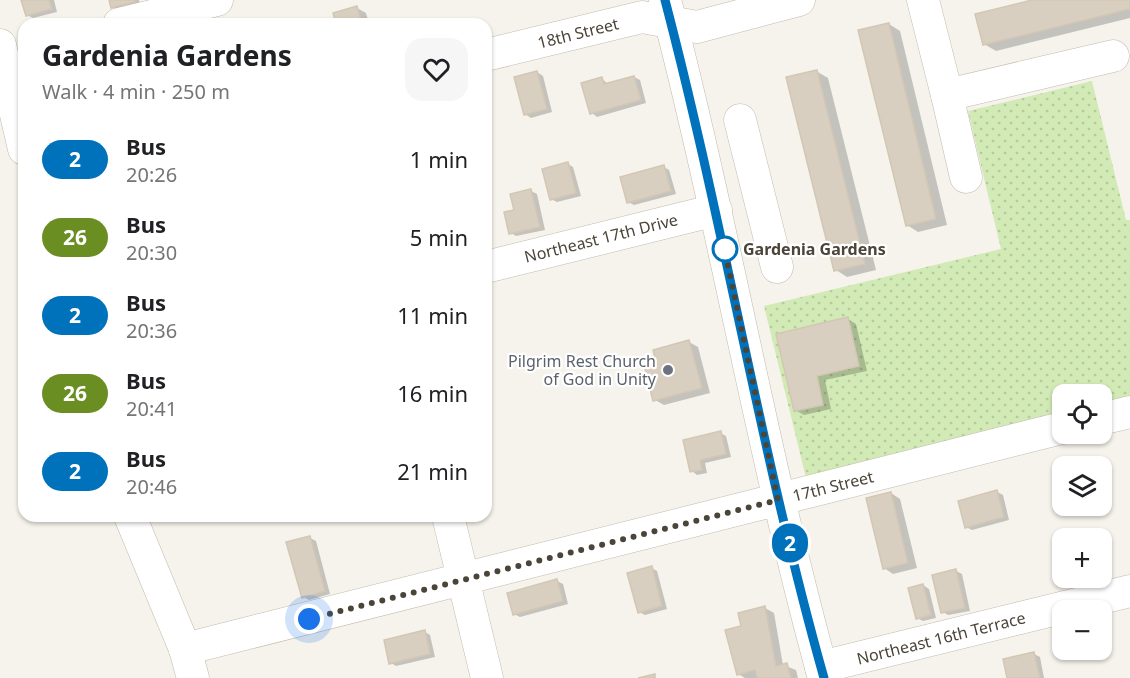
<!DOCTYPE html>
<html lang="en">
<head>
<meta charset="utf-8">
<style>
	body { margin:0; font-family:"Noto Sans",sans-serif; background:#f6f6f6; color:#202124; height:100vh; display:flex; flex-direction:column; font-size:22px; white-space:nowrap }
	* { box-sizing:border-box; margin:0 }
	p { font-size:20px; color:#757577 }
	.icon { flex:none; width:33px; height:33px; fill:none; stroke:currentColor; stroke-width:2; stroke-linecap:round; stroke-linejoin:round }
	.map { position:relative; flex:1; overflow:hidden }
	.panel { position:absolute; left:18px; top:18px; width:474px; height:504px; display:flex; flex-direction:column; background:#fff; border-radius:18px; box-shadow:0 2px 4px #0004 }
	.panel>* { flex:none }
	.badge { padding:0 12px; border-radius:20px; font-size:21px; line-height:39px }
	.buttons { position:absolute; left:1052px; top:384px; display:grid; gap:12px }
	.buttons a { display:grid; place-items:center; width:60px; height:60px; border-radius:12px; background:#fff; box-shadow:0 2px 4px #0004; font-size:30px }
	.you { position:absolute; width:30px; height:30px; margin:-15px; border:4px solid #fff; border-radius:50%; background:#1a73e8; box-shadow:0 0 0 9px #1a73e833 }
	.map>.badge { position:absolute; translate:-50% -50%; box-shadow:0 0 0 3px #fff }
	.round { display:grid; place-items:center; flex:none; width:63px; height:63px; border-radius:18px; background:#f6f6f6 }
	.summary { display:flex; align-items:center; justify-content:space-between; height:102px; padding:0 24px }
	h1 { font-size:28px; font-weight:700; line-height:45px }
	ul { padding:0; list-style:none }
	li { display:flex; align-items:center; gap:18px; height:78px; padding:0 24px }
	li div { flex:1 }
	li b { display:block; font-size:22px }
	li em { font-style:normal }
	li .badge { min-width:66px; font-weight:700; text-align:center }
	.map>svg:first-child { display:block }
	.park { fill:url(#park-dots) }
	.shadow { fill:#0003 }
	.building { fill:#d8cfc1; stroke:#d3c7b4; stroke-width:1.5 }
	.lines { fill:none; stroke-linecap:round; stroke-linejoin:round }
	.minor-casing { stroke:#c2bbae; stroke-width:33 }
	.minor { stroke:#fff; stroke-width:32 }
	.line-casing { stroke:#fff; stroke-width:14 }
	.line { stroke:#0072bc; stroke-width:9 }
	.walk { stroke:#4b4439; stroke-width:6; stroke-dasharray:0 10.8 }
	.stop-dot { fill:#fff; stroke:#0072bc; stroke-width:3 }
	.worship-dot { fill:#6b7280; stroke:#fff; stroke-width:2 }
	.labels { text-anchor:middle; stroke-width:4.5; stroke-linejoin:round; paint-order:stroke }
	.street-label { font-size:16px; fill:#4b4439; stroke:#fff }
	.stop-label { font-size:16px; font-weight:bold; fill:#4b4439; stroke:#fff; text-anchor:start }
	.worship-label { font-size:16px; fill:#5b616d; stroke:#fff; text-anchor:end }
</style>
</head>
<body>
<div class="map">
<svg width="1130" height="678" viewBox="0 0 1130 678">
	<defs>
		<pattern id="park-dots" width="8" height="8" patternUnits="userSpaceOnUse" patternTransform="scale(1.5)"><rect width="8" height="8" fill="#d2eab5"/><path d="M2 2h.1M6 6h.1" fill="none" stroke="#b6ca9c" stroke-width="1.8" stroke-linecap="round"/></pattern>
	</defs>
	<rect width="100%" height="100%" fill="#f6f3ec"/>
	<!-- park -->
	<polygon class="park" points="1092,81 1126,220 1130,220 1130,404 1101,411 1101,394 1062,394 1062,420 807,482 764,306 1001,249 968,111"/>
	<!-- shadow -->
	<g class="shadow">
		<polygon points="23,0 54,0 57,12 33,18 27,15"/>
		<polygon points="111,0 139,0 140,5 118,10 112,7"/>
		<polygon points="1038,0 1130,0 1130,18 996,51 984,44"/>
		<polygon points="357,8 366,13 369,24 338,24"/>
		<polygon points="889,24 900,31 947,225 918,232 907,225"/>
		<polygon points="816,71 828,78 876,270 847,277 836,270"/>
		<polygon points="537,72 543,76 552,112 531,118 525,114"/>
		<polygon points="634,77 640,80 646,103 597,117 592,113 602,79 608,84"/>
		<polygon points="568,164 573,167 581,196 557,202 551,199"/>
		<polygon points="664,167 669,170 676,194 634,205 628,202"/>
		<polygon points="531,191 537,194 545,230 516,236 511,233 516,211"/>
		<polygon points="848,319 856,324 867,371 825,380 831,409 804,415 795,410"/>
		<polygon points="689,342 698,347 710,393 664,405 655,400 659,366"/>
		<polygon points="720,433 726,436 731,457 705,463 707,473 697,475 692,471 685,441"/>
		<polygon points="997,492 1003,495 1009,520 972,530 966,527"/>
		<polygon points="891,493 900,499 917,568 893,574 884,568"/>
		<polygon points="310,538 316,541 330,594 309,600 303,597"/>
		<polygon points="651,568 657,571 667,609 645,615 639,612"/>
		<polygon points="956,571 962,574 970,611 948,615 943,612"/>
		<polygon points="557,581 563,584 568,604 520,617 514,614"/>
		<polygon points="923,585 929,589 936,618 923,621 917,618"/>
		<polygon points="765,608 774,613 783,665 796,670 798,678 745,678 738,674 743,627"/>
		<polygon points="425,632 430,635 435,657 396,666 391,663"/>
		<polygon points="1034,654 1040,657 1044,678 1009,678"/>
	</g>
	<!-- building -->
	<g class="building">
		<polygon points="21,0 49,0 52,9 26,16"/>
		<polygon points="109,0 134,0 135,2 111,8"/>
		<polygon points="1032,0 1130,0 1130,9 983,45 975,14"/>
		<polygon points="357,6 362,24 336,24 333,13"/>
		<polygon points="889,23 936,219 906,226 858,30"/>
		<polygon points="817,70 865,264 834,271 786,77"/>
		<polygon points="537,71 547,109 524,115 514,77"/>
		<polygon points="634,76 641,100 590,114 581,83 602,77 604,84"/>
		<polygon points="568,162 576,193 550,200 542,169"/>
		<polygon points="664,165 671,191 627,203 620,177"/>
		<polygon points="531,189 540,227 509,234 504,212 514,210 510,194"/>
		<polygon points="848,317 859,366 817,376 823,405 794,411 776,334"/>
		<polygon points="689,340 702,388 653,401 645,369 657,365 653,350"/>
		<polygon points="721,431 726,454 700,460 702,470 690,472 683,440"/>
		<polygon points="997,490 1004,517 965,528 958,501"/>
		<polygon points="891,492 908,563 883,569 866,498"/>
		<polygon points="310,536 325,591 302,598 286,542"/>
		<polygon points="652,566 662,606 638,613 627,573"/>
		<polygon points="956,569 965,608 941,613 932,575"/>
		<polygon points="557,579 563,601 513,615 507,593"/>
		<polygon points="923,584 931,615 916,619 908,588"/>
		<polygon points="765,606 776,666 787,663 791,678 757,678 755,670 737,675 725,630 741,626 738,613"/>
		<polygon points="425,630 430,654 389,664 384,640"/>
		<polygon points="1034,652 1040,678 1007,678 1003,659"/>
		<polygon points="655,674 655,678 638,678"/>
	</g>
	<g class="lines">
		<!-- minor casing -->
		<g class="minor-casing">
			<g id="minor">
				<path d="M 665,0 C 724,225 762,454 824,678"/>
				<polyline points="923,0 947,95 1113,56"/>
				<polyline points="119,24 217,0"/>
				<polyline points="0,45 24,149"/>
				<polyline points="486,55 642,17 697,27 799,0"/>
				<polyline points="947,95 966,177"/>
				<polyline points="740,120 777,267"/>
				<polyline points="486,267 716,210"/>
				<polyline points="1101,419 1130,412"/>
				<polyline points="130,516 185,649 193,678"/>
				<polyline points="448,516 487,678"/>
				<polyline points="185,649 1062,428"/>
				<polyline points="821,667 1130,591"/>
			</g>
		</g>
		<!-- minor -->
		<use href="#minor" class="minor"/>
	</g>
	<g class="lines">
		<!-- line casing -->
		<g class="line-casing">
			<path id="line" d="M 665,0 C 724,225 761,455 824,678"/>
		</g>
		<!-- line -->
		<use href="#line" class="line"/>
		<!-- walk -->
		<polyline class="walk" points="309,619 778,500 723,242 725,249"/>
	</g>
	<!-- markers -->
	<circle class="stop-dot" cx="725" cy="249" r="12"/>
	<circle class="worship-dot" cx="668" cy="370" r="6"/>
	<g class="labels">
		<!-- street labels -->
		<g class="street-label">
			<text transform="translate(578 33) rotate(-14)" y="6">18th Street</text>
			<text transform="translate(601 238) rotate(-14)" y="6">Northeast 17th Drive</text>
			<text transform="translate(833 486) rotate(-14)" y="6">17th Street</text>
			<text transform="translate(941 638) rotate(-14)" y="6">Northeast 16th Terrace</text>
		</g>
		<!-- stop labels -->
		<g class="stop-label">
			<text x="743" y="255">Gardenia Gardens</text>
		</g>
		<!-- worship labels -->
		<g class="worship-label">
			<text x="656" y="367">Pilgrim Rest Church<tspan x="656" dy="18">of God in Unity</tspan></text>
		</g>
	</g>
</svg>
<div class="buttons">
<a><svg class="icon" aria-label="locate" viewBox="0 0 24 24"><circle cx="12" cy="12" r="6"/><path d="M12 2v4M12 18v4M2 12h4M18 12h4"/></svg></a>
<a><svg class="icon" aria-label="layers" viewBox="0 0 24 24"><path d="M12 4l9 5-9 5-9-5zM3 14l9 5 9-5"/></svg></a>
<a>+</a>
<a>−</a>
</div>
<div class="you" style="left:309px;top:619px"></div>
<b class="badge" style="left:790px;top:543px;background:#0072bc;color:#fff">2</b>
<section class="panel">
<div class="summary"><div><h1>Gardenia Gardens</h1><p>Walk · 4 min · 250 m</p></div><a class="round"><svg class="icon" aria-label="heart" viewBox="0 0 24 24"><path d="M12 20l-8-8c-3-5 5-10 8-4 3-6 11-1 8 4z"/></svg></a></div>
<ul>
<li><span class="badge" style="background:#0072bc;color:#fff">2</span><div><b>Bus</b><p>20:26</p></div><em>1 min</em></li>
<li><span class="badge" style="background:#6b8e23;color:#fff">26</span><div><b>Bus</b><p>20:30</p></div><em>5 min</em></li>
<li><span class="badge" style="background:#0072bc;color:#fff">2</span><div><b>Bus</b><p>20:36</p></div><em>11 min</em></li>
<li><span class="badge" style="background:#6b8e23;color:#fff">26</span><div><b>Bus</b><p>20:41</p></div><em>16 min</em></li>
<li><span class="badge" style="background:#0072bc;color:#fff">2</span><div><b>Bus</b><p>20:46</p></div><em>21 min</em></li>
</ul>
</section>
</div>
</body>
</html>
